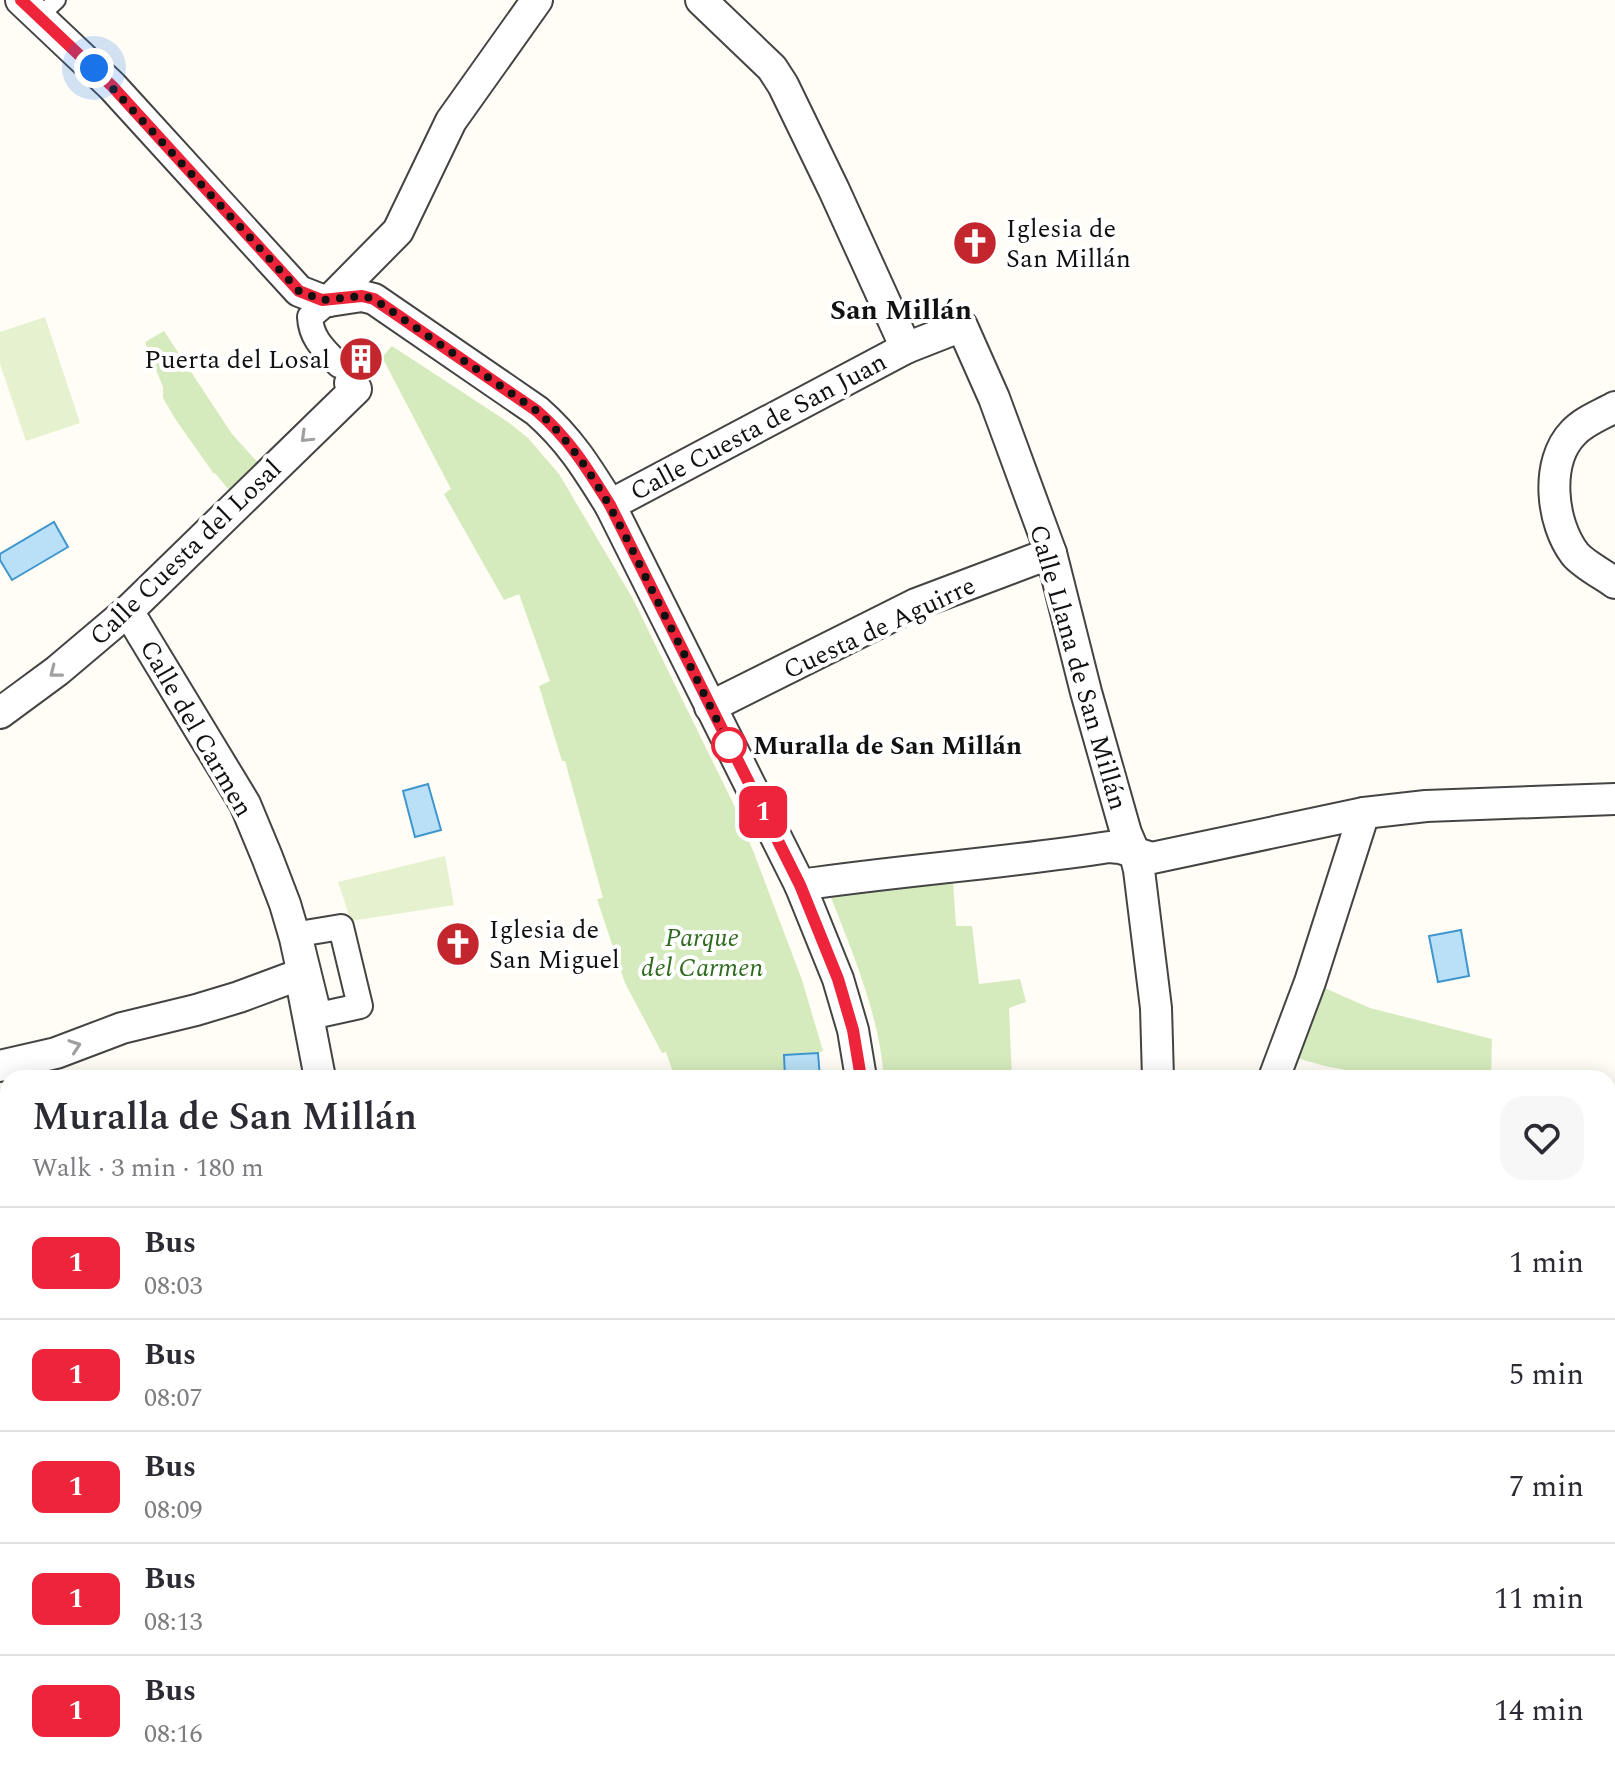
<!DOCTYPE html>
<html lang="en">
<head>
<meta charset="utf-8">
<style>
	body { margin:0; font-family:Spectral,serif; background:#f7f7f7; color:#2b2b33; height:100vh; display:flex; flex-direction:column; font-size:30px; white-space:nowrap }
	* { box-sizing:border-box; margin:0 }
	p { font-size:26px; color:#7c7c81 }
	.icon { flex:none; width:44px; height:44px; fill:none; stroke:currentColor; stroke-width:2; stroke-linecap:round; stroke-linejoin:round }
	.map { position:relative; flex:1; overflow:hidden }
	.sheet { position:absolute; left:0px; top:1070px; width:1616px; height:714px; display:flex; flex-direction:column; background:#fff; border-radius:24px 24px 0 0; box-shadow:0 4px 20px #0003 }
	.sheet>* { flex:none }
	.badge { padding:0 16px; border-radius:12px; font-size:28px; line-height:52px }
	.you { position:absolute; width:40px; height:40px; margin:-20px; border:6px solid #fff; border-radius:50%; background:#1a73e8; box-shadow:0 0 0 12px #1a73e833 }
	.map>.badge { position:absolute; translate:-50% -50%; box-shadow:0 0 0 4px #fff }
	.round { display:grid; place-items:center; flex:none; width:84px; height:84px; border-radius:24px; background:#f7f7f7 }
	.overview { display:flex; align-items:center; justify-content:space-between; height:136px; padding:0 32px }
	h1 { font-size:38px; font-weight:600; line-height:60px }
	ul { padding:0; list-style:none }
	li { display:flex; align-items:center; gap:24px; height:112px; padding:0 32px; border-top:2px solid #e1e1e2 }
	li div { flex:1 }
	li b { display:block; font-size:30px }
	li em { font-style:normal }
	li .badge { min-width:88px; font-weight:700; text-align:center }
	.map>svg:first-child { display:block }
	.green { fill:#d5ebbd }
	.forest { fill:#b9dc9c }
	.pitch { fill:#e6f2cf }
	.water { fill:#b9e0f7; stroke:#3f96cf; stroke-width:2 }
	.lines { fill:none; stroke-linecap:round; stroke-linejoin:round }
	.service-casing { stroke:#444; stroke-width:20 }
	.pedestrian-casing { stroke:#444; stroke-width:28 }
	.minor-casing { stroke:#444; stroke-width:34 }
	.service { stroke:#fff; stroke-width:16 }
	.pedestrian { stroke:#fff; stroke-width:24 }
	.minor { stroke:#fff; stroke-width:30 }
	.oneway { stroke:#a0a0a0 }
	.line-casing { stroke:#fff; stroke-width:18 }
	.line { stroke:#ee243a; stroke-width:12 }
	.walk { stroke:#111; stroke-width:8; stroke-dasharray:0 14.4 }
	.stop-dot { fill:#fff; stroke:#ee243a; stroke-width:4 }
	.labels { text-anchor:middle; stroke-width:8; stroke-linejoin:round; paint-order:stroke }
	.poi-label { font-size:26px; fill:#111; stroke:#fff; text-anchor:start }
	.street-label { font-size:26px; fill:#111; stroke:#fff }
	.stop-label { font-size:26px; font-weight:bold; fill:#111; stroke:#fff; text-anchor:start }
	.park-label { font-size:26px; font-style:italic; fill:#2f6b1f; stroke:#fff }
	.neighbourhood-label { font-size:28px; font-weight:bold; fill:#111; stroke:#fff }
</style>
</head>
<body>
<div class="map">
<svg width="1615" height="1783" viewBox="0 0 1615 1783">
	<rect width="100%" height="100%" fill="#fffdf5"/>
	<!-- green -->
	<g class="green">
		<polygon points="164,331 232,434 261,466 233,495 215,473 214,474 176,420 163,398 163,387 145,342"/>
		<polygon points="392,346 508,422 528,438 559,474 633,599 732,801 754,853 802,980 823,1051 818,1053 820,1078 675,1078 666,1052 662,1053 625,983 597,899 603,898 565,761 562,761 539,686 550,681 519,594 504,600 444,494 451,489 382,357"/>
		<path d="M 953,882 L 956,926 L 972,926 L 979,984 L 1020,979 L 1026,1002 L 1009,1008 L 1012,1078 L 884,1078 C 879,1013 852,952 829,892 Z"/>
		<polygon points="1320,986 1370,1008 1492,1039 1491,1078 1388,1078 1325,1066 1293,1057"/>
	</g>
	<!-- forest -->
	<polygon class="forest" points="778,1776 859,1776 869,1783 779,1783"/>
	<!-- pitch -->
	<g class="pitch">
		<polygon points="45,317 80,423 26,441 0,364 0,332"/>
		<polygon points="445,856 454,905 351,921 338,882"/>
	</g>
	<!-- water -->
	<g class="water">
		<polygon points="54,522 68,547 12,580 0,560 0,554"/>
		<polygon points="428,784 441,830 415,837 403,791"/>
		<polygon points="1461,930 1469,976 1438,982 1429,936"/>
		<polygon points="818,1053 820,1078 785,1078 784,1055"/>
	</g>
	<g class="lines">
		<!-- service casing -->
		<g class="service-casing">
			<polyline id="service" points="40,16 57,0"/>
		</g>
		<!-- pedestrian casing -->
		<g class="pedestrian-casing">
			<g id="pedestrian">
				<path d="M 329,301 L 310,317 C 311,339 325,350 339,365"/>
				<polygon points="341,927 360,1006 319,1015 299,934"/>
			</g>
		</g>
		<!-- minor casing -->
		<g class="minor-casing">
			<g id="minor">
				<path d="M 21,0 L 112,86 L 299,291 L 322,300 L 329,301 L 362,296 L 374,299 L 537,411 C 570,440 587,468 610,505 L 800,885 L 838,979 L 853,1030 L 861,1078"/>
				<polyline points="701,0 772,68 783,85 834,190 906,348"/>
				<polyline points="329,301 398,231 451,121 537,0"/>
				<path d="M 1615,407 C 1601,415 1584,421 1573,433 C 1545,462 1551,523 1575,554 C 1583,564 1604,575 1615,583"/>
				<polyline points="610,505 906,348 962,326 994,398 1051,553 1086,692 1126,833 1135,854 1139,870 1156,1008 1158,1078"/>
				<polyline points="128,611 245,804 267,857 285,904 295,938 300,961 302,985 320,1078"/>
				<polyline points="710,707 916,604 1051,553"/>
				<polyline points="0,713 57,671 128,611 356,389 350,383"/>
				<path d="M 800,885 C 903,870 1006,863 1109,847 L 1120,848 L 1152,858 L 1364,813 L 1426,806 L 1615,799"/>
				<polyline points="0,1066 56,1053 122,1028 196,1010 239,997 301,974"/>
				<polyline points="1274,1078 1310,982 1364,813"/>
				<polyline points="1608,1295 1615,1296"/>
				<polyline points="0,1323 8,1321"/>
				<polyline points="444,1776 444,1783"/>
				<polyline points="160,1783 166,1776"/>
				<polyline points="743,1783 743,1776"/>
				<polyline points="1210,1783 1211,1776"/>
			</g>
		</g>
		<!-- service -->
		<use href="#service" class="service"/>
		<!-- pedestrian -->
		<use href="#pedestrian" class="pedestrian"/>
		<!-- minor -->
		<use href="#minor" class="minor"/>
	</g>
	<!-- one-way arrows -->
	<defs><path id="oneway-chevron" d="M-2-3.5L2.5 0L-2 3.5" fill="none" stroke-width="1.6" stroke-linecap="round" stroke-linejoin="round" transform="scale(2)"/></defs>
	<g class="oneway">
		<use href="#oneway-chevron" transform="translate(306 437) rotate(136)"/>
		<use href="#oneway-chevron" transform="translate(55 672) rotate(142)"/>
		<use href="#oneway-chevron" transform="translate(75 1046) rotate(-19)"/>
	</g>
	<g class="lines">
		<!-- line casing -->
		<g class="line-casing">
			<path id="line" d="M 21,0 L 112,86 L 299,291 L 322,300 L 362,296 L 374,299 L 537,411 C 570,440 587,468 610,505 L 800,885 L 838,979 L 853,1030 L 861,1078"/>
		</g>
		<!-- line -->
		<use href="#line" class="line"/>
		<!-- walk -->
		<path class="walk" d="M 94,68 L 299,291 L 322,300 L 362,296 L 374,299 L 537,411 C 593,461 622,530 655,596 C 680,646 705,695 729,745"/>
	</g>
	<!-- icons -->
	<defs>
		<g id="church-disc" transform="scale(2.3)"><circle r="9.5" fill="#c4262e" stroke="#fff"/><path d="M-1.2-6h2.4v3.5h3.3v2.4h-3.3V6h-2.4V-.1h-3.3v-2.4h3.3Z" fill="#fff"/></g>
		<g id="building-disc" transform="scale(2.3)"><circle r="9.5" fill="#c4262e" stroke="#fff"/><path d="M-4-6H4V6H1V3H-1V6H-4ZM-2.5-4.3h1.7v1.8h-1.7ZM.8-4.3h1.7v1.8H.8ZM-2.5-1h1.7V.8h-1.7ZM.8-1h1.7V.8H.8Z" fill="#fff"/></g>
	</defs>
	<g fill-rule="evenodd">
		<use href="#church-disc" x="975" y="243"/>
		<use href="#building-disc" x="361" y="359"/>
		<use href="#church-disc" x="458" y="944"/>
	</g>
	<!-- markers -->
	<circle class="stop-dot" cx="729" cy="745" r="16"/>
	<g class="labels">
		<!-- poi labels -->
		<g class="poi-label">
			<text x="1006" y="237">Iglesia de<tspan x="1006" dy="30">San Millán</tspan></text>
			<text x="330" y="368" text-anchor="end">Puerta del Losal</text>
			<text x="489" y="938">Iglesia de<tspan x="489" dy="30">San Miguel</tspan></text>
		</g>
		<!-- street labels -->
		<g class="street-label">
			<text transform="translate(758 426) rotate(-28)" y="9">Calle Cuesta de San Juan</text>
			<text transform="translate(185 552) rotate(-44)" y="9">Calle Cuesta del Losal</text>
			<text transform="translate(879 627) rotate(-25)" y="9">Cuesta de Aguirre</text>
			<text transform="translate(1079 667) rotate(74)" y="9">Calle Llana de San Millán</text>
			<text transform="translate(197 728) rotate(60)" y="9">Calle del Carmen</text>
		</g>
		<!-- stop labels -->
		<g class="stop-label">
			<text x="753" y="754">Muralla de San Millán</text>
		</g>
		<!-- park labels -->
		<g class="park-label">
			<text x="702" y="946">Parque<tspan x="702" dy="30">del Carmen</tspan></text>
		</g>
		<!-- neighbourhood labels -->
		<g class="neighbourhood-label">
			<text x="901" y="319">San Millán</text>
		</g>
	</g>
</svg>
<div class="you" style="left:94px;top:68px"></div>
<b class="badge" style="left:763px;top:812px;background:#ee243a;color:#fff">1</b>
<section class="sheet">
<div class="overview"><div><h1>Muralla de San Millán</h1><p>Walk · 3 min · 180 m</p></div><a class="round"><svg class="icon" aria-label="heart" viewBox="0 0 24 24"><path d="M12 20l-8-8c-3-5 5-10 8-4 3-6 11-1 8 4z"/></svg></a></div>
<ul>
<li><span class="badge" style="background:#ee243a;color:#fff">1</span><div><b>Bus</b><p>08:03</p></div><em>1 min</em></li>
<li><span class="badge" style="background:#ee243a;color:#fff">1</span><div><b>Bus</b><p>08:07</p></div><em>5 min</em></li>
<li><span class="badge" style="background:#ee243a;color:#fff">1</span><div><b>Bus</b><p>08:09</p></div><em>7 min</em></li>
<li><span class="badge" style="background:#ee243a;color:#fff">1</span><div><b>Bus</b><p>08:13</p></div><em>11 min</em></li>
<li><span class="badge" style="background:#ee243a;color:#fff">1</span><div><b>Bus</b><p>08:16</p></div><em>14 min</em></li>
</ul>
</section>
</div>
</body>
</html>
